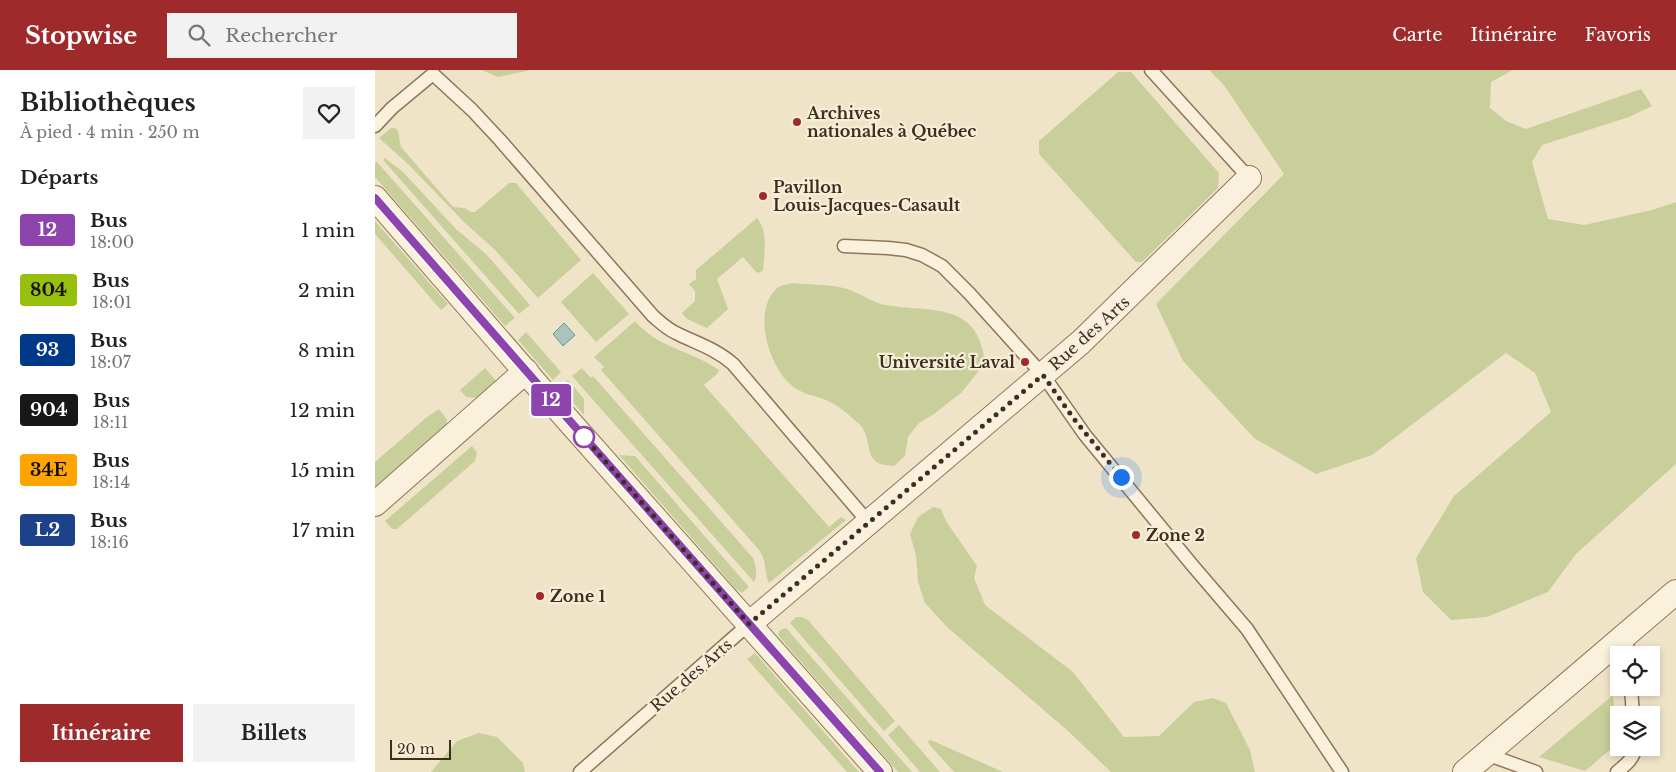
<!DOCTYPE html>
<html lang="fr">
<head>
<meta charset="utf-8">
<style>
	body { margin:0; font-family:"Libre Baskerville",serif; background:#f2f2f2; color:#222; height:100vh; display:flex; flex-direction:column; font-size:19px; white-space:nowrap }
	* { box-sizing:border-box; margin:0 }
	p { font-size:16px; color:#767676 }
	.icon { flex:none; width:28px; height:28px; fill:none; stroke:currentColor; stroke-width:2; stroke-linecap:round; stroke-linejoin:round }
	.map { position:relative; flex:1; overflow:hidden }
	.panel { display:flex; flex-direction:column; background:#fff; width:375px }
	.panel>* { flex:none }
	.badge { padding:0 10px; border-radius:4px; font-size:18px; line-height:32px }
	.fabs { position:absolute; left:1235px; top:576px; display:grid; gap:10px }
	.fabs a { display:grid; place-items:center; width:50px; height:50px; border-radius:0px; background:#fff; box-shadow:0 2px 8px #0003; font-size:25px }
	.scale { position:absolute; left:15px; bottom:12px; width:61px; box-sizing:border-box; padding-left:5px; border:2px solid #3d2e20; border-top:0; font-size:14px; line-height:18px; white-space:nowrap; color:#3d2e20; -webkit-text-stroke:4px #f7eed8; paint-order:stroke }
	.you { position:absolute; width:25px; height:25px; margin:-12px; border:4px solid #fff; border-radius:50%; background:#1a73e8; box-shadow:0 0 0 8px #1a73e833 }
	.map>.badge { position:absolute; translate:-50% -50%; box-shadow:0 0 0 2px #fff }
	h2 { padding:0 20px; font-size:19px; line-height:45px }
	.round { display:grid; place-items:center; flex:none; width:52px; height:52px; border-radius:0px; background:#f2f2f2 }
	.headline { display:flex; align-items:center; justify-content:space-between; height:85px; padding:0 20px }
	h1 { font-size:24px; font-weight:700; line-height:38px }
	.cta { display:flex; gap:10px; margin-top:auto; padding:10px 20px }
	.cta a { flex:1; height:58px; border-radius:0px; background:#9e2a2b; color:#fff; font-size:20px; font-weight:700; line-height:58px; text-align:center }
	.cta a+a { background:#f2f2f2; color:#222 }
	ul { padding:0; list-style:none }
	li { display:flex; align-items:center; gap:15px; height:60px; padding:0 20px }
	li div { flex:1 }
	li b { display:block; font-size:19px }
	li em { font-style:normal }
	li .badge { min-width:55px; font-weight:700; text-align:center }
	header { display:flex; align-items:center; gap:30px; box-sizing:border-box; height:70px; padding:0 25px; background:#9e2a2b; color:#fff }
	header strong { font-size:24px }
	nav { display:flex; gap:28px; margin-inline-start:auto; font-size:18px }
	.search { width:350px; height:45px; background:#f2f2f2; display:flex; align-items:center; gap:12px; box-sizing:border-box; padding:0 18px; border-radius:0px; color:#767676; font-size:19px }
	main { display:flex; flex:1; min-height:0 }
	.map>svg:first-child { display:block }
	.green { fill:#c9cf9b }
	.water { fill:#a9c4bc; stroke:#6f938a }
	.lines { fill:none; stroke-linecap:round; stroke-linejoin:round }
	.lane-casing { stroke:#8d765c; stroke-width:15 }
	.street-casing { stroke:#8d765c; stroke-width:26 }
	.lane { stroke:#faf1dc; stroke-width:12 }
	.street { stroke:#faf1dc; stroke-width:24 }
	.line-casing { stroke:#fff; stroke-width:11 }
	.line { stroke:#8e44ad; stroke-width:8 }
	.walk { stroke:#3d2e20; stroke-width:5; stroke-dasharray:0 9 }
	.poi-dot { fill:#9e2a2b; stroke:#f7eed8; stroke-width:2 }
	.stop-dot { fill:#fff; stroke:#8e44ad; stroke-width:2.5 }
	.labels { text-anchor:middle; stroke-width:4.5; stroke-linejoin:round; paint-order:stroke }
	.poi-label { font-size:16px; font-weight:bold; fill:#3d2e20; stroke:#f7eed8; text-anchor:start }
	.street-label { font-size:16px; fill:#3d2e20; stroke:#f7eed8 }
</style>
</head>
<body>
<header>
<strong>Stopwise</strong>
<div class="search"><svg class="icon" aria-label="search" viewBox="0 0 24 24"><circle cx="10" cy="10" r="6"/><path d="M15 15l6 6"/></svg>Rechercher</div>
<nav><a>Carte</a><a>Itinéraire</a><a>Favoris</a></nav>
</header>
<main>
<section class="panel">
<div class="headline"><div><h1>Bibliothèques</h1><p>À pied · 4 min · 250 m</p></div><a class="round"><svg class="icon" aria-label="heart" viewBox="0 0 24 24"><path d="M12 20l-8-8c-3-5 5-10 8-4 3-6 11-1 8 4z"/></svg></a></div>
<h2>Départs</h2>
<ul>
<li><span class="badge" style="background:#8e44ad;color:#fff">12</span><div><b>Bus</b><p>18:00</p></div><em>1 min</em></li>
<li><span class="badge" style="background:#97bf0d;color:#111">804</span><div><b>Bus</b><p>18:01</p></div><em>2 min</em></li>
<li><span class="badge" style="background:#013888;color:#fff">93</span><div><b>Bus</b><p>18:07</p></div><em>8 min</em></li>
<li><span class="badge" style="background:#1a171b;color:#fff">904</span><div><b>Bus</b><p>18:11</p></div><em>12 min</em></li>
<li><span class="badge" style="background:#ffa400;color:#111">34E</span><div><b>Bus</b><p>18:14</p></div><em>15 min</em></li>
<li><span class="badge" style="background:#1e4289;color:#fff">L2</span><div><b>Bus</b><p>18:16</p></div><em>17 min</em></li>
</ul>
<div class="cta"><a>Itinéraire</a><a>Billets</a></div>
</section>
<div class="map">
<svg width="1301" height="702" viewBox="0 0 1301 702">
	<rect width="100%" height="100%" fill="#f0e4c8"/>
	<!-- green -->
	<g class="green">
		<polygon points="107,0 156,0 123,7"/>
		<polygon points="834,0 1138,0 1116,12 1115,38 1131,51 1151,59 1266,19 1277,36 1254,47 1167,75 1157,92 1173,149 1209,155 1277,140 1301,132 1301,394 1201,484 1173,522 1112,547 1076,550 1048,522 1041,488 1079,426 1176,342 1160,303 1131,283 997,385 941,404 879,368 808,291 781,234 909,104 848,14"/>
		<polygon points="743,2 756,2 844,103 843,118 767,192 761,192 664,84 664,71"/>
		<polygon points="16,58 20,58 23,61 26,77 78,137 90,138 96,142 100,142 134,113 141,113 206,190 163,228 119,179 89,152 34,95 4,68"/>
		<polygon points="10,88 28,102 81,159 112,185 155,235 144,244 8,90"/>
		<polygon points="2,92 140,248 130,256 0,107 0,93"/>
		<path d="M 382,148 C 394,163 389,183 388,201 L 382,203 L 368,187 L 342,209 L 353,239 L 332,258 L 312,249 L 307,243 L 320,231 L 320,221 L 314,214 L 321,209 L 321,200 Z"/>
		<polygon points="0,151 73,234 66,240 0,164"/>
		<polygon points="218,203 254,244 221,272 186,232"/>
		<path d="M 419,213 C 435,215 457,214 472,219 C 485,223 497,233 511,235 C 556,243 603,230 610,293 L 587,322 L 559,344 L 544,353 L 533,367 L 530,386 L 519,396 C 487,395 499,377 487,357 C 484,353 479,350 476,347 C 469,340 460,334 451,330 C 436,324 426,325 413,312 C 393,292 378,242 401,219 C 405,215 414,214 419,213 Z"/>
		<path d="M 260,251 C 284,279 316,280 344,300 L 343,303 L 329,315 L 454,457 L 466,447 L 471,450 L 394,513 C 389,502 392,491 384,480 L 226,300 L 229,297 L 219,287 Z"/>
		<polygon points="151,262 186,302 178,310 143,270"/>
		<polygon points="110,298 122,312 102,328 91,327 85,320"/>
		<path d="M 207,298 L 216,308 L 218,306 L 378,488 C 381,496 383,505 379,512 L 197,306 Z"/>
		<polygon points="193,310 209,329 209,345 184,317"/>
		<polygon points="64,339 72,350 71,357 0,421 0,392 52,347"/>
		<polygon points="97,376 102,383 100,391 22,459 17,459 10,451"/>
		<polygon points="244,385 260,386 374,517 367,523 361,519"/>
		<polygon points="558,437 566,439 571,451 602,496 599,508 610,535 698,602 749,667 784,666 819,632 838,628 851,633 875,680 880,702 736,702 693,661 573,558 550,533 543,512 541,486 535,464 543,447"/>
		<polygon points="421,547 427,547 433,550 520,651 509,661 415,553"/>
		<polygon points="411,558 537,702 523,702 413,577 403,565 405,560"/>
		<polygon points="380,583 484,702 472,702 372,589"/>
		<polygon points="1238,625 1242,674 1210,701 1164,687"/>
		<polygon points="524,655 565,702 545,702 513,665"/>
		<polygon points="104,663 122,667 148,693 150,702 56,702 82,671"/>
		<polygon points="555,670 556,670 628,702 579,702 554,674 553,671"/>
	</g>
	<!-- water -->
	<polygon class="water" points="189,253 200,265 188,276 178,264"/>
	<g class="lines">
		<!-- lane casing -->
		<g class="lane-casing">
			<g id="lane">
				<polyline points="776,0 874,108"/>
				<path d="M 0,56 L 17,38 L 58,4 L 97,40 L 125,70 L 278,246 C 285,252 292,259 301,263 C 321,273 341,279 358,294 L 494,453"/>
				<polyline points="469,176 513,178 531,180 547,185 567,196 594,223 668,305 710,365 818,496 872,559 967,702"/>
				<polyline points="1251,564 1253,585"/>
				<polyline points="1256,618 1258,645"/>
				<polyline points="1111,684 1161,702"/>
				<polyline points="205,702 374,554"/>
				<path d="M 1242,702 C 1250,695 1259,689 1260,678"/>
			</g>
		</g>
		<!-- street casing -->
		<g class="street-casing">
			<g id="street">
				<polyline points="0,128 169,323 505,702"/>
				<polyline points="0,434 151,301"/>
				<polyline points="374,554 706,272 874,108"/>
				<polyline points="1090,702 1301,522"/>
			</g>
		</g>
		<!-- lane -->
		<use href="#lane" class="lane"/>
		<!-- street -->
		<use href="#street" class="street"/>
	</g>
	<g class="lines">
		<!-- line casing -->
		<g class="line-casing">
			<polyline id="line" points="0,128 195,351 505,702"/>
		</g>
		<!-- line -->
		<use href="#line" class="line"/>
		<!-- walk -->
		<polyline class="walk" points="209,367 208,366 374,554 668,305 699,349 746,407"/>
	</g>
	<!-- markers -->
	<g class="poi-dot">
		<circle cx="422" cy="52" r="5"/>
		<circle cx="388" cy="126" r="5"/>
		<circle cx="650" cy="292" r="5"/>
		<circle cx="761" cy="465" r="5"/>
		<circle cx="165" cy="526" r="5"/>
	</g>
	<circle class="stop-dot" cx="209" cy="367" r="10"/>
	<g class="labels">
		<!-- poi labels -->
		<g class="poi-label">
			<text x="432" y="49">Archives<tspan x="432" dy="18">nationales à Québec</tspan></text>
			<text x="398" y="123">Pavillon<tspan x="398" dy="18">Louis-Jacques-Casault</tspan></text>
			<text x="640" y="298" text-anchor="end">Université Laval</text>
			<text x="771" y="471">Zone 2</text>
			<text x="175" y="532">Zone 1</text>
		</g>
		<!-- street labels -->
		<g class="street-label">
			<text transform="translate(714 263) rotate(-42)" y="6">Rue des Arts</text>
			<text transform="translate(316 605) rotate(-41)" y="6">Rue des Arts</text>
		</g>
	</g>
</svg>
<div class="fabs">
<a><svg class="icon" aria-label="locate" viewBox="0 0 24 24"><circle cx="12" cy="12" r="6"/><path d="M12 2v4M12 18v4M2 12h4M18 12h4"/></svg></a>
<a><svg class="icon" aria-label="layers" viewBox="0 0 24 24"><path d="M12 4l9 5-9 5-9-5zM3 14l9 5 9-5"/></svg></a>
</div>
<div class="scale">20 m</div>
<div class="you" style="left:746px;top:407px"></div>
<b class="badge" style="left:176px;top:330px;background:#8e44ad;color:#fff">12</b>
</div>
</main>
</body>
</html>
